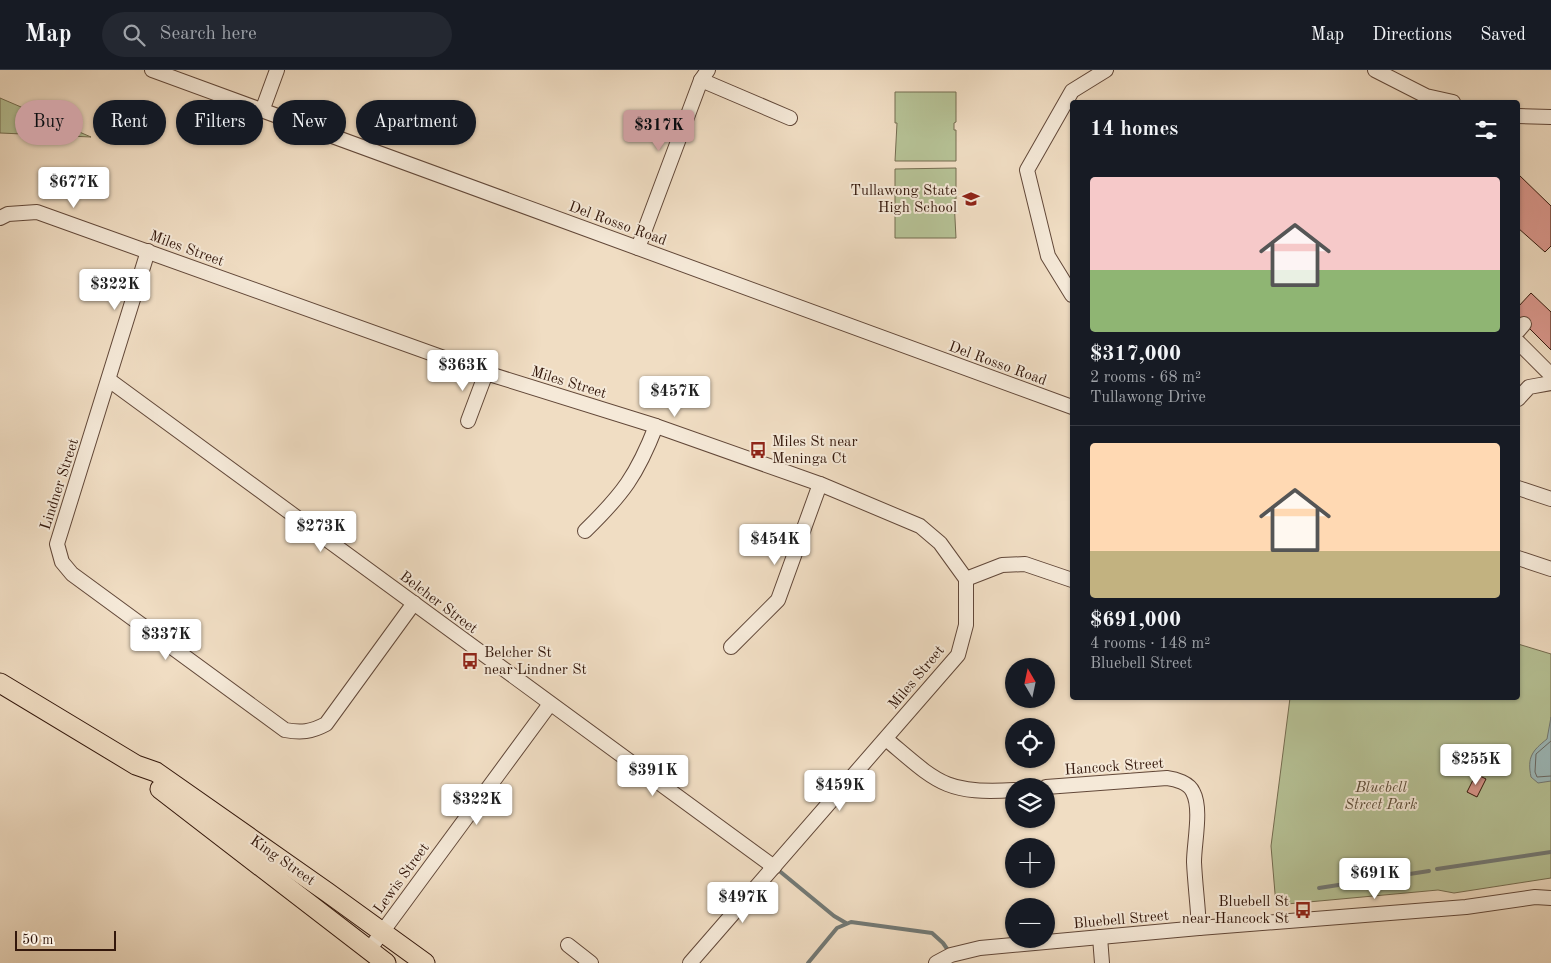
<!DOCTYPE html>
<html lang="en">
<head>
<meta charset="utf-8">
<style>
  body { margin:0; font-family:"Old Standard TT",serif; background:#242831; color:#f1f3f6; height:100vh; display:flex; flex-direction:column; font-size:19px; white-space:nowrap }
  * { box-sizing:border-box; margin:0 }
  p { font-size:16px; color:#9ea1a6 }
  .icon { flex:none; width:28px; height:28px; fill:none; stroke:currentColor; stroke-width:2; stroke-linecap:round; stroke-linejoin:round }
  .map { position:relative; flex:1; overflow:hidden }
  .details { position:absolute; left:1070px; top:30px; width:450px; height:600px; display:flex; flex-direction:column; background:#171b24; border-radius:5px; box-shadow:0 1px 4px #0004 }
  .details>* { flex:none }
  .top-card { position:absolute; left:15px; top:30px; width:475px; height:45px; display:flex; gap:10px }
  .needle { width:32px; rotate:351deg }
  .buttons { position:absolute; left:1005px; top:588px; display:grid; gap:10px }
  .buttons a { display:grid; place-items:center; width:50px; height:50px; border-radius:50%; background:#171b24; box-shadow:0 1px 4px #0004; font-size:25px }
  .scale { position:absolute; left:15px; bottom:12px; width:101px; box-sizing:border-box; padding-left:5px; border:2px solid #33170b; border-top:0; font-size:14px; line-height:18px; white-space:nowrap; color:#33170b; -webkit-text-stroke:4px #f5e9d8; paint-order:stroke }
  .price { position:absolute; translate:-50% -42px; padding:0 11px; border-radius:5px; background:#fff; color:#222; font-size:16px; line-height:32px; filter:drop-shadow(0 1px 2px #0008) }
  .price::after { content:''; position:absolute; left:50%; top:30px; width:15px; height:11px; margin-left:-8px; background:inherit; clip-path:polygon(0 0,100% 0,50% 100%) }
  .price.active { background:#c59692; color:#111 }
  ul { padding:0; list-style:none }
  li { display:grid; align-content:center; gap:10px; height:265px; padding:0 20px }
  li+li { border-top:1px solid #363941 }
  li span { display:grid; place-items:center; height:155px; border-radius:5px; color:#555 }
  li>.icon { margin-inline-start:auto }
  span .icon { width:90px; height:90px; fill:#fffc; stroke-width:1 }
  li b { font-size:21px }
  h2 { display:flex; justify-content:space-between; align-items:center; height:60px; padding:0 20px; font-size:21px }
  .chip { padding:0 18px; border-radius:22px; background:#171b24; box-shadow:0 1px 4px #0004; font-size:18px; line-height:45px }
  .chip.active { background:#c59692; color:#111 }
  header { display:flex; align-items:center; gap:30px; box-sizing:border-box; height:70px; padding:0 25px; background:#171b24; border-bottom:1px solid #363941 }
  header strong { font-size:24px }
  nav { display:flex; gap:28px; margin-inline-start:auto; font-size:18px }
  .search { width:350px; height:45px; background:#242831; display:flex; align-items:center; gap:12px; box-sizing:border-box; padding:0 18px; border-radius:28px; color:#9ea1a6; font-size:19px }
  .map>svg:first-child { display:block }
</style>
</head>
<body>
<header>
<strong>Map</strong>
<div class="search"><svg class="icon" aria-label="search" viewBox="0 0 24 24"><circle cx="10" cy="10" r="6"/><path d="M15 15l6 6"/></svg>Search here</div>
<nav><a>Map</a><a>Directions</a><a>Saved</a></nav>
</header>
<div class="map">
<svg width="1551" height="893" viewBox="0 0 1551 893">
  <rect width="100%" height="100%" fill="#f0ddc3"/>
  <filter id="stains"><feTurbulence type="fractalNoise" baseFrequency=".004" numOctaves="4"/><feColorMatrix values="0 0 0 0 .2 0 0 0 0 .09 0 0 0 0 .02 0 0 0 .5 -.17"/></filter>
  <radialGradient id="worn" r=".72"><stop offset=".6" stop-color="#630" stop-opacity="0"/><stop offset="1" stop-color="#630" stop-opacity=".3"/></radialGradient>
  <g fill="#b6c296" stroke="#746c50">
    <path d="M895 22H956V52L954 53V60H956V91H895L897 53H895Z"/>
    <path d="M0 28 91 67 0 63Z"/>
    <path d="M956 98V129H954L956 168H895V99Z"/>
    <path d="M1518 574 1551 584V808L1454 823 1438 820 1276 835 1271 776 1290 628H1518Z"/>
  </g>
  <path fill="#9cbabb" stroke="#727975" d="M1551 647V711L1538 713 1531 707C1527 687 1532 681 1547 669Z"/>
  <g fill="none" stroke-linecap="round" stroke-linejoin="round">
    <path stroke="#686863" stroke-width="1" d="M1551 671 1536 684 1535 702 1537 707 1551 706"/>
    <g stroke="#727975" stroke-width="4">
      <path d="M777 799 834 846 846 853"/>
      <path d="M1437 799 1551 782"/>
      <path d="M1319 818 1429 801"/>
      <path d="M808 893 837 858 851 852 932 863 943 873 950 883"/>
    </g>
  </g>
  <g fill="#db988e" stroke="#33170b">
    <path d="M1518 104 1551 136V176L1545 182 1518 158Z"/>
    <path d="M1531 223 1551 242V280L1518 247V237Z"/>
    <path d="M1476 704 1486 709 1477 727 1467 722Z"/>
  </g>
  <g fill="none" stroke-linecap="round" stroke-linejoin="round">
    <g stroke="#624839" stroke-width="16">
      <g id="minor">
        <path d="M152 0 1072 337"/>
        <path d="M1375 0 1426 26 1453 32"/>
        <path d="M701 10 790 48"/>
        <path d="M262 41 277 0"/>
        <path d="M1518 46 1551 47"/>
        <path d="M0 148 8 144 37 142 486 303 656 356 820 414 920 456 940 473 966 509V555L958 585 690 893"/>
        <path d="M638 178 701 10 708 0"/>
        <path d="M148 181 57 474 62 492 72 504 285 660C301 663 311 662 326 654L414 533"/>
        <path d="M1072 225 1048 186 1027 100 1072 21 1106 0"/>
        <path d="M1518 261 1524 254"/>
        <path d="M1518 272 1551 305"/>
        <path d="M109 310 774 797"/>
        <path d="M1518 329 1529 317 1551 313"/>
        <path d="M468 351 486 303"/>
        <path d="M1518 418 1551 429"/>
        <path d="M585 461C623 424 637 405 656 356"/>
        <path d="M1518 488 1551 499"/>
        <path d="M966 509 1002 495 1025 494 1072 510"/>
        <path d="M731 577 778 530 820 414"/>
        <path d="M886 669C936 711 945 725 1014 720"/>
        <path d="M1046 717 1167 708C1176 709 1189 713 1193 722 1202 739 1194 773 1194 792 1195 814 1198 836 1199 858"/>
        <path d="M1100 867 1102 893"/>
        <path d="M568 875 591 893"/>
        <path d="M369 880 550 634"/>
        <path d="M936 893 951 885 980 878 1199 858 1466 837 1535 827 1551 828"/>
      </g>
    </g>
    <g stroke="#33170b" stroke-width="21">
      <g id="major">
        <path d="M0 613 136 695 156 702 327 822 425 893"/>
        <path d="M160 719 386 893"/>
      </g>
    </g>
    <use href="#minor" stroke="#f5e9d8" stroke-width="14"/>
    <use href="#major" stroke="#f0ddc3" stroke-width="19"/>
  </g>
  <defs>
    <g id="school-bare" transform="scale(1.35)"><path d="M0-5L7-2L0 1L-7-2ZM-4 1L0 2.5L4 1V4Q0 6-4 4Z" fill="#8f2418" stroke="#f5e9d8" stroke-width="2.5" paint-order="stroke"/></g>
    <g id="bus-bare" transform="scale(1.35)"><path d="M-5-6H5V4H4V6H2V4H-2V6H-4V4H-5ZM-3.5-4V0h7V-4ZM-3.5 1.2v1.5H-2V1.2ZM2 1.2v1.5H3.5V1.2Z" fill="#8f2418" stroke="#f5e9d8" stroke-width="2.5" paint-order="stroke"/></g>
  </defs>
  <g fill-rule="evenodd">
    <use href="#school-bare" x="971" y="129"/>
    <use href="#bus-bare" x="758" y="380"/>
    <use href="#bus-bare" x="470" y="591"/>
    <use href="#bus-bare" x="1303" y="840"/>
  </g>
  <g text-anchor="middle" stroke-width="4" stroke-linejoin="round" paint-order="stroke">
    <g font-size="15" fill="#33170b" stroke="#f5e9d8" text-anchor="end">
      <text x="957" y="125">Tullawong State<tspan x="957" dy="17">High School</tspan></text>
      <text x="772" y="376" text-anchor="start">Miles St near<tspan x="772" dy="17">Meninga Ct</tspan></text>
      <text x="484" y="587" text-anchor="start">Belcher St<tspan x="484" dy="17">near Lindner St</tspan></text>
      <text x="1289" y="836">Bluebell St<tspan x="1289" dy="17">near Hancock St</tspan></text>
    </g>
    <g font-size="15" fill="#33170b" stroke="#f5e9d8">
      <text transform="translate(618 153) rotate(20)" y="5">Del Rosso Road</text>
      <text transform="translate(187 178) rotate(20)" y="5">Miles Street</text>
      <text transform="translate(998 293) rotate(20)" y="5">Del Rosso Road</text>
      <text transform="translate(569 312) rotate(17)" y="5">Miles Street</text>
      <text transform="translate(59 414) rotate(-72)" y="5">Lindner Street</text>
      <text transform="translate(439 532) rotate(37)" y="5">Belcher Street</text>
      <text transform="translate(916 607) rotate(-50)" y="5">Miles Street</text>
      <text transform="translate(1114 696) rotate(-4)" y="5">Hancock Street</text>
      <text transform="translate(283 790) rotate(35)" y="5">King Street</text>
      <text transform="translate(401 808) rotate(-54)" y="5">Lewis Street</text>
      <text transform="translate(1121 849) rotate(-5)" y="5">Bluebell Street</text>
    </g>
    <g font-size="15" font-style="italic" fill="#5a4a35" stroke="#f5e9d8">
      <text x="1381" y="722">Bluebell<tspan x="1381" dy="17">Street Park</tspan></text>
    </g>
  </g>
  <rect width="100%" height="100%" filter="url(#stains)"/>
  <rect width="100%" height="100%" fill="url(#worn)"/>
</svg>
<div class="buttons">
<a><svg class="needle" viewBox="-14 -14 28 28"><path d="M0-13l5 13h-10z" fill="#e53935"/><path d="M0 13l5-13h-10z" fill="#9ea1a6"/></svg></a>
<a><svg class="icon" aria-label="locate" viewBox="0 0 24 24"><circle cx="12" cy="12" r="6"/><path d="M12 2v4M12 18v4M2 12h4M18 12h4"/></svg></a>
<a><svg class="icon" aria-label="layers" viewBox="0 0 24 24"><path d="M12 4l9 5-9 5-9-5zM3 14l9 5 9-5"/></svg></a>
<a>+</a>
<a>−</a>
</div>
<div class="scale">50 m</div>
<b class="price active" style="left:659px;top:82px">$317K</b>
<b class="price" style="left:74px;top:139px">$677K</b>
<b class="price" style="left:115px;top:241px">$322K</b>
<b class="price" style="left:463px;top:322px">$363K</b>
<b class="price" style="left:675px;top:348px">$457K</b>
<b class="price" style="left:321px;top:483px">$273K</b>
<b class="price" style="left:775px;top:496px">$454K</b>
<b class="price" style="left:166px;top:591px">$337K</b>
<b class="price" style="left:1476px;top:716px">$255K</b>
<b class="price" style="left:653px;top:727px">$391K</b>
<b class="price" style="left:840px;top:742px">$459K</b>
<b class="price" style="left:477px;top:756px">$322K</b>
<b class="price" style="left:1375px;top:830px">$691K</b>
<b class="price" style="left:743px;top:854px">$497K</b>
<div class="top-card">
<a class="chip active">Buy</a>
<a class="chip">Rent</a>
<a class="chip">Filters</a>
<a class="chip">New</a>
<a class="chip">Apartment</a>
</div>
<section class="details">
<h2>14 homes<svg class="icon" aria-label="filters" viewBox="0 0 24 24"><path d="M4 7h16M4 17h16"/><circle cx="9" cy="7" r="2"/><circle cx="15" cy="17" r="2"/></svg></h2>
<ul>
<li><span style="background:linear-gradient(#f6c9c9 60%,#8fb573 0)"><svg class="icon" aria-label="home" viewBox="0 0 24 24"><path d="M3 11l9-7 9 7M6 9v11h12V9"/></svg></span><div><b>$317,000</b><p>2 rooms · 68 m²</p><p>Tullawong Drive</p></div></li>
<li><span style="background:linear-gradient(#ffd9b3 70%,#c2b280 0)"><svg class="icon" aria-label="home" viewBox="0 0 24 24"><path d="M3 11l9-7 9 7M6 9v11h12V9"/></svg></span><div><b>$691,000</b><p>4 rooms · 148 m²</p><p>Bluebell Street</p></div></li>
</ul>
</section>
</div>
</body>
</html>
